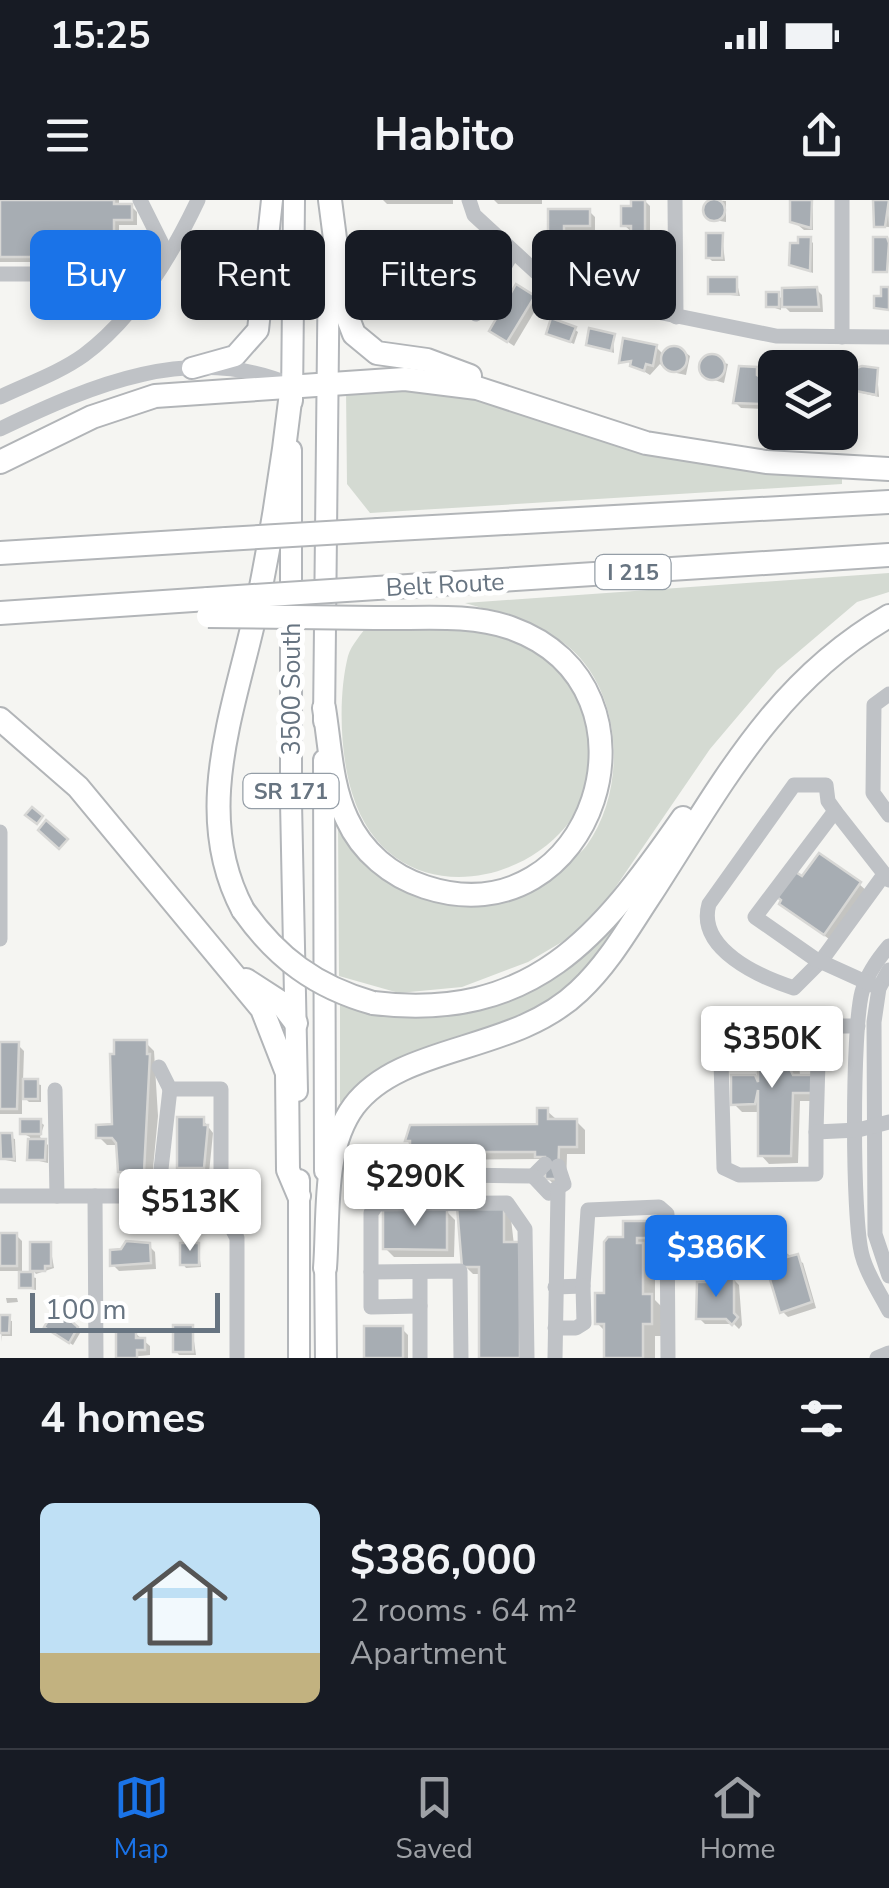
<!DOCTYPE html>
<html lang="en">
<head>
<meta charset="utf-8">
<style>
  body { margin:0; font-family:"Nunito Sans",sans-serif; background:#20242c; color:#f1f3f6; height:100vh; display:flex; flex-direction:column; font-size:38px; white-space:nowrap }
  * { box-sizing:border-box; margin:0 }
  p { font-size:32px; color:#9ea1a6 }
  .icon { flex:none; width:55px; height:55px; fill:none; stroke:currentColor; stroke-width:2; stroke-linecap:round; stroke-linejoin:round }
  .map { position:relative; height:1158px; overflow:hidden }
  .details { display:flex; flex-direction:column; background:#171b24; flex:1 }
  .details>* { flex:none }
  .guide { position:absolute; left:30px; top:30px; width:830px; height:90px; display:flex; gap:20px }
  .controls { position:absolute; left:758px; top:150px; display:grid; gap:20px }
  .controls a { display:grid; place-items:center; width:100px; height:100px; border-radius:15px; background:#171b24; box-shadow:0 5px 15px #0003; font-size:50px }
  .scale { position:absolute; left:30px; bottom:25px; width:190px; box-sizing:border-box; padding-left:10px; border:5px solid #677481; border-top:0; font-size:28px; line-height:35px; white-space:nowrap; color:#677481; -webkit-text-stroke:8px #fff; paint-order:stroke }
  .price { position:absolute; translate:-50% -85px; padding:0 22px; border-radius:10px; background:#fff; color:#222; font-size:32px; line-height:65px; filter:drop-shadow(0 2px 5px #0008) }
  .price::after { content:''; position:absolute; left:50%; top:60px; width:30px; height:22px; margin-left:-15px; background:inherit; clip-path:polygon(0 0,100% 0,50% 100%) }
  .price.current { background:#1a73e8; color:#fff }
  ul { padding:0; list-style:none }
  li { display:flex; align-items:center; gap:30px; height:250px; padding:0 40px }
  li span { display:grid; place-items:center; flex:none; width:280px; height:200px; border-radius:15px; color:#555 }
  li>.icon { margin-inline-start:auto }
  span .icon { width:120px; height:120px; fill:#fffc; stroke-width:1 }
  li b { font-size:42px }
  h2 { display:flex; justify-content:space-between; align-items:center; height:120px; padding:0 40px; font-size:42px }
  .chip { padding:0 35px; border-radius:15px; background:#171b24; box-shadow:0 5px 15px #0003; font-size:35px; line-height:90px }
  .chip.current { background:#1a73e8; color:#fff }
  .status { display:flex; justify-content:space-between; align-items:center; height:70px; padding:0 50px; background:#171b24; direction:ltr }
  .status svg { height:28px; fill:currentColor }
  header { display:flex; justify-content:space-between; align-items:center; height:130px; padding:0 40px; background:#171b24; font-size:45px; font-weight:700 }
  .menu { display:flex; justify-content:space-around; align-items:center; height:140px; border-top:2px solid #363941; background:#171b24; font-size:28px; color:#9ea1a6 }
  .menu a { display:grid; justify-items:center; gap:5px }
  .menu .current { color:#1a73e8 }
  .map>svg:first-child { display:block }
</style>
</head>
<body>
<div class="status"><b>15:25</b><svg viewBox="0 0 49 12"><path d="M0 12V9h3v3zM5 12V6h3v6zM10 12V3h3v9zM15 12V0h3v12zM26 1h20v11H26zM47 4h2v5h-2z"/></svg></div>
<header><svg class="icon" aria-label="menu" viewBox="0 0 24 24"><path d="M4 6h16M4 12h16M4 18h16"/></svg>Habito<svg class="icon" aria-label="share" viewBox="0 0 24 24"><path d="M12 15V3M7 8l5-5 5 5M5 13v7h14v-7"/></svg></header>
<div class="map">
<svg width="889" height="1158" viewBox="0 0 889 1158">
  <rect width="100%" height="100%" fill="#f5f5f2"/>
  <g fill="#d4dad2">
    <path d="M346 189H457L516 208 842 276V284L370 313 347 284Z"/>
    <path d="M889 373V392L857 402 777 470 710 549 589 726 528 762 462 787 399 793 339 776 338 622 433 698C459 694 517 694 538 682 552 673 578 658 587 645 627 589 623 494 570 448 540 423 501 414 465 403Z"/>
    <path d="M368 424C420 426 478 420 526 440 551 451 565 473 576 495 658 650 403 761 352 593 340 554 338 496 348 456 351 445 362 434 368 424Z"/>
    <path d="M636 699C618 724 591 773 567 791 499 843 404 847 340 903V804C357 808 375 815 392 817 488 826 564 750 636 699Z"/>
  </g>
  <g fill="#0003">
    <path d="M0 0H119V6H131L137 12V25H119V62H0Z"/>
    <path d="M383 0H453V4H387Z"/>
    <path d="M494 0H542V4H498Z"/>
    <path d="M634 0H644L650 6V39H641L648 47V56L623 53 644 43 624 25Z"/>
    <path d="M708 0 726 1V22L708 19Z"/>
    <path d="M797 0H813V30H804L793 21Z"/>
    <path d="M877 0H888L889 27 876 26Z"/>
    <path d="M550 11H589L595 17V31H569V43H556L550 37Z"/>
    <path d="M722 36 725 61H712L708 57Z"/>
    <path d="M810 40 813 43V73L792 64Z"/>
    <path d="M614 63 616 76 580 66Z"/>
    <path d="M482 64 488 70 464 111 445 102Z"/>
    <path d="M629 64H649L653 81H632Z"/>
    <path d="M736 79 740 96 710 93Z"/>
    <path d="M816 89 822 95 823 112H790L781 103V110L769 106 778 95 784 101Z"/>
    <path d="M533 98 539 104 514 146 492 131Z"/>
    <path d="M574 129 578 132 574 144 549 133Z"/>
    <path d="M613 136 614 153 588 144Z"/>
    <path d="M656 147 666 157 667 149 686 153 690 156 686 175 667 171 660 164 650 175 622 158Z"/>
    <path d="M705 157 728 164 724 183 701 176Z"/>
    <path d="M741 169 756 170 762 176 767 186 766 209 741 208 735 202Z"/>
    <path d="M877 171 879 197 862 193 858 190Z"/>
    <path d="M840 172 847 175V190H840Z"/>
    <path d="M803 680 859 684 868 692 833 742 782 704Z"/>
    <path d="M789 828 798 836 800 877 819 901H800L798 963 769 964 761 955 760 912H742L734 904 754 878 760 884Z"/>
    <path d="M145 842 154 851 158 916 152 979H129L120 971 116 945H107L99 937 112 927V856Z"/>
    <path d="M18 845 24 851 23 881 41 885V902H29L22 895V914H0V890Z"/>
    <path d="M547 911 556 919 576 921 585 930V954H567L566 986H556L547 978 541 959 421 960 407 940 411 927H540Z"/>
    <path d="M203 920 213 933 209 973H186L180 967Z"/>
    <path d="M40 922 44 925 40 937 48 945V963L30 959V937L22 933Z"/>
    <path d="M0 935 15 939 16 962 0 959Z"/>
    <path d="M502 1010 511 1019 527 1158H482L481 1074H473L464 1065Z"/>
    <path d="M446 1011 455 1020 454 1057H394L385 1048Z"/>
    <path d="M652 1024 665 1037V1050H647L655 1058V1100L664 1109V1136H655V1158H606V1132L597 1123 606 1096 625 1040Z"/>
    <path d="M16 1035 22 1041V1074L36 1078V1090L21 1087V1071H0V1046Z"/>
    <path d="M50 1045 54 1068 36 1074 33 1070Z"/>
    <path d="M149 1046 155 1052 156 1069 119 1071 113 1065Z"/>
    <path d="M198 1046 201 1067 186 1068 183 1064Z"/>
    <path d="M784 1052 803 1063 816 1108 788 1117 782 1111Z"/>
    <path d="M733 1079 739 1085 742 1125 739 1129 734 1124H705L699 1118V1084Z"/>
    <path d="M6 1098H17L18 1102 7 1103Z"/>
    <path d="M57 1111 80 1133 73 1145 51 1131Z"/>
    <path d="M0 1118 12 1121V1136H2V1142Z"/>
    <path d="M192 1127 196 1155H179L176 1151Z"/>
    <path d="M367 1129H402L408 1135V1158H367Z"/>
    <path d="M118 1133H135L150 1146V1155L119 1158Z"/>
  </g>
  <g fill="#a7adb3" stroke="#d7d7d5" stroke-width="2.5">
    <circle cx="714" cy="10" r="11"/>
    <path d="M0 0H114V4H132V20H114V57H0Z"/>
    <path d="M631 0H645V34H631V26H621V6H631Z"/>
    <path d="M790 0H812L811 28 790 22Z"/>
    <path d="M873 0H889L885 27H874Z"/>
    <path d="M548 9H590V26H564V38H548Z"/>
    <path d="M706 33H723L722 58H706Z"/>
    <path d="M798 37H811L810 71 789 65 790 43H798Z"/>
    <path d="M873 37H887L889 43 887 72H873Z"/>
    <rect x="620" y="41" width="26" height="13"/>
    <path d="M465 50 483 62 455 108 436 96Z"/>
    <path d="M580 53 616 61 613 74 577 66Z"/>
    <circle cx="638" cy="70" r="12"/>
    <rect x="708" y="77" width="29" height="17"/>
    <path d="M516 84 535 96 507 142 489 131Z"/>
    <path d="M817 87 819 107H782V88Z"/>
    <path d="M881 87H889V110L874 108V96H881Z"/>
    <rect x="766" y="92" width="13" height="15"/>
    <path d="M551 118 576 127 570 142 546 134Z"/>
    <path d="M589 128 615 134 611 151 586 145Z"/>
    <path d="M623 138 657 145 653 166 646 164 644 171 630 166 631 161 619 163Z"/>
    <circle cx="674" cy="159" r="13"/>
    <circle cx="712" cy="167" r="13"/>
    <path d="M739 166 757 167V175L762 178 761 204 733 203Z"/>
    <path d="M862 166 878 168 876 195 856 191V168Z"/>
    <path d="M32 607 43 616 37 624 25 615Z"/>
    <path d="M46 620 68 639 59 649 38 630Z"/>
    <path d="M819 653 861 682 824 735 779 704 781 700 777 697 794 671 802 676Z"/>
    <path d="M790 825V869L793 875H812V893H793L791 956H758V890L755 904 731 905V875H755L758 882V826Z"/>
    <path d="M114 840H147V854H150L144 972H118L116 943 112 938H96V925L112 924 110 854H114Z"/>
    <path d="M0 842H19L17 909H0Z"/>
    <rect x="23" y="879" width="15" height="20"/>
    <path d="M537 908H548V919H577V947H559L558 979H545V957H535V952H410V941H405L410 925 537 924Z"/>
    <path d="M177 917H204V925H208L204 968H177Z"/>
    <rect x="20" y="919" width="21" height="15"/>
    <path d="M0 933H12L14 959H1Z"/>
    <path d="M28 939H46L45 960H27Z"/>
    <path d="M457 1007 504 1008V1042H520V1158H479V1067H462Z"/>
    <path d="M383 1008 447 1009V1050L383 1049Z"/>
    <path d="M623 1021H653V1038H637V1043H643V1094H652V1124H643V1158H604V1124H595V1093H604V1042L608 1037H623Z"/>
    <rect x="0" y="1033" width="17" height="33"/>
    <path d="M126 1041 150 1043 151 1063 110 1066V1050L121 1049Z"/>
    <path d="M30 1042H51V1066H45V1071H30Z"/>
    <rect x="180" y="1043" width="19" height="22"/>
    <path d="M785 1050 787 1057 798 1054 812 1102 780 1113 763 1056Z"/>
    <rect x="19" y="1072" width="14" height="16"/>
    <path d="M717 1076H734V1113L738 1117 732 1125 726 1119H696L697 1082H717Z"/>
    <path d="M56 1108 78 1127 69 1143 44 1127Z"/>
    <path d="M0 1115H10L9 1133H0Z"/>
    <rect x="173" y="1125" width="20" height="27"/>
    <rect x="364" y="1126" width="39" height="32"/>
    <path d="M136 1130V1138H145V1150H137V1158H116V1131Z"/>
  </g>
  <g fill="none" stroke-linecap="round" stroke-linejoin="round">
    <g stroke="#b3b6ba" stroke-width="24">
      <g id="major">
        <path d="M192 168 235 156 258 130 272 0"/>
        <path d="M292 201 294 0"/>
        <path d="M291 250V602L297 891"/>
        <path d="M324 521 329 50"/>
        <path d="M324 560 325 971"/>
        <path d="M299 980V1158"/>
        <path d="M325 1055 326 1158"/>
      </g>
    </g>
    <g stroke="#b2b5b8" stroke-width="26">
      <g id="highway">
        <path d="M330 0 344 108 354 134 377 153 427 160 470 176"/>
        <path d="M0 262 92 217 155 196 405 179 477 188 646 243 766 262 889 269"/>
        <path d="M378 330 889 302"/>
        <path d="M0 353 226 339"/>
        <path d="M377 388 889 355"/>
        <path d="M0 413 208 399"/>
        <path d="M324 508C330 545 331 586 347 619 362 652 391 676 425 687 593 742 676 487 511 428 469 413 419 419 375 418"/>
        <path d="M0 519 78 587 262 809 287 873 288 970 299 996"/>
        <path d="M243 710C189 609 238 502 259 397 273 327 284 256 292 185"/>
        <path d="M246 780 280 802 296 823"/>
        <path d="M373 803C533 822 600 737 683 618"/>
        <path d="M325 1068C329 1017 322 949 354 906 402 843 513 854 579 791 609 763 629 727 651 694 721 586 774 482 889 416"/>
      </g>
    </g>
    <g stroke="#bfc2c6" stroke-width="15">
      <path d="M140 0 168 56"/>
      <path d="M469 0 474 15 536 72 574 95 776 136 889 137"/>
      <path d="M675 0 676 117"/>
      <path d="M842 0V137"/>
      <path d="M0 74H135L151 83"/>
      <path d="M476 114 513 52"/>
      <path d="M0 197C27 184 59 173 84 155 135 117 171 57 198 0"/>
      <path d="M0 229C92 185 191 142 291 185"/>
      <path d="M889 494 874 505 873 593 889 615"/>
      <path d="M835 611 828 601 826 585H794L709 704C696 749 760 777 794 788L821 761 883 676"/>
      <path d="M0 632V739"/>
      <path d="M889 746C877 760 867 774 862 792 852 829 852 1019 862 1055 867 1075 880 1093 889 1111"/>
      <path d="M889 770 879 788 874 822 875 1034 889 1076"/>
      <path d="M879 788 815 759 755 717 835 611 889 680"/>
      <path d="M858 826H819L816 932 858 930 889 922"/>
      <path d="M159 867 170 889H221V1007"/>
      <path d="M55 890 57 996"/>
      <path d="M816 932V974L739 975 724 968 721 861 726 837C757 816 782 818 819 826"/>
      <path d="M545 964 533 976 549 993 564 984 558 966"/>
      <path d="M0 996H193L221 1007 237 1038V1158"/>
      <path d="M95 996 96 1158"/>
      <path d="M158 996 170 889"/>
      <path d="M377 1004 392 974 533 976"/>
      <path d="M371 1072 460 1071 461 1158"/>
      <path d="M420 1072V1158"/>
      <path d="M555 1087 583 1086 588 1010 659 1007 667 1014 668 1158"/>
      <path d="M420 1106 371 1107V1013L377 1004 507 1003 525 1029 527 1158"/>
      <path d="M555 1128H576L584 1123 583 1086"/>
      <path d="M555 1158 558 992"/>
      <path d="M877 1158 889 1153"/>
    </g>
    <use href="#major" stroke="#fff" stroke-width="20"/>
    <use href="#highway" stroke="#fff" stroke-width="22"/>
    <g stroke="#b2b5b8" stroke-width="26" stroke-linecap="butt">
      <g id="highway-bridge">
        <path d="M226 339 378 330"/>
        <path d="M208 399 377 388"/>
        <path d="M208 416 375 418"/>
        <path d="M243 710C277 758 316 787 373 803"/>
      </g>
    </g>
    <use href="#highway-bridge" stroke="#fff" stroke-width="22"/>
  </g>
  <g text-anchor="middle" stroke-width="10" stroke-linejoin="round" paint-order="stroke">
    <g fill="#fff" stroke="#959ea7" stroke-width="2.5">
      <rect x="595.5" y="355" width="75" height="34" rx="8"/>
      <rect x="243.5" y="574" width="95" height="34" rx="8"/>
    </g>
    <g font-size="22" font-weight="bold" fill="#677481">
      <text x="633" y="380">I 215</text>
      <text x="291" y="599">SR 171</text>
    </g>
    <g font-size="25" fill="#677481" stroke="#fff">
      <text transform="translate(445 384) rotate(-3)" y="9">Belt Route</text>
      <text transform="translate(291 489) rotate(-90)" y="9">3500 South</text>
    </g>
  </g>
</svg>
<div class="controls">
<a><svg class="icon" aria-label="layers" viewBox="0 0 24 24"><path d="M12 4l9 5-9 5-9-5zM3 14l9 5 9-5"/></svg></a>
</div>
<div class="scale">100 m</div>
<b class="price" style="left:772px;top:891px">$350K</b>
<b class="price" style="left:415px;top:1029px">$290K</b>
<b class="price" style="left:190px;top:1054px">$513K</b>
<b class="price current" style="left:716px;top:1100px">$386K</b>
<div class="guide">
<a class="chip current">Buy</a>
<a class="chip">Rent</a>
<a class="chip">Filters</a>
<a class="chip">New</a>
</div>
</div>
<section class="details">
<h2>4 homes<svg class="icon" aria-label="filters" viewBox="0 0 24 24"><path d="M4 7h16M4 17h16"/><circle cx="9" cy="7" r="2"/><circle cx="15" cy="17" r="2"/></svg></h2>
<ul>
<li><span style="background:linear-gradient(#bfe0f5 75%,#c2b280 0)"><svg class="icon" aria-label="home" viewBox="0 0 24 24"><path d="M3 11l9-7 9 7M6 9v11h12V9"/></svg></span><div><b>$386,000</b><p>2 rooms · 64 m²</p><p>Apartment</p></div></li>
</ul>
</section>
<nav class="menu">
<a class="current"><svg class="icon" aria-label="map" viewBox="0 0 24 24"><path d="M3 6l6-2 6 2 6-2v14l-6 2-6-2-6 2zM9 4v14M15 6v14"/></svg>Map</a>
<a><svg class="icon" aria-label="saved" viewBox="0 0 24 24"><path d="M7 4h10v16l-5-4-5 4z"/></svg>Saved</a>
<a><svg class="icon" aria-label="home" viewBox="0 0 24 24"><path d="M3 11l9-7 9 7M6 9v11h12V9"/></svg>Home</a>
</nav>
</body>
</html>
